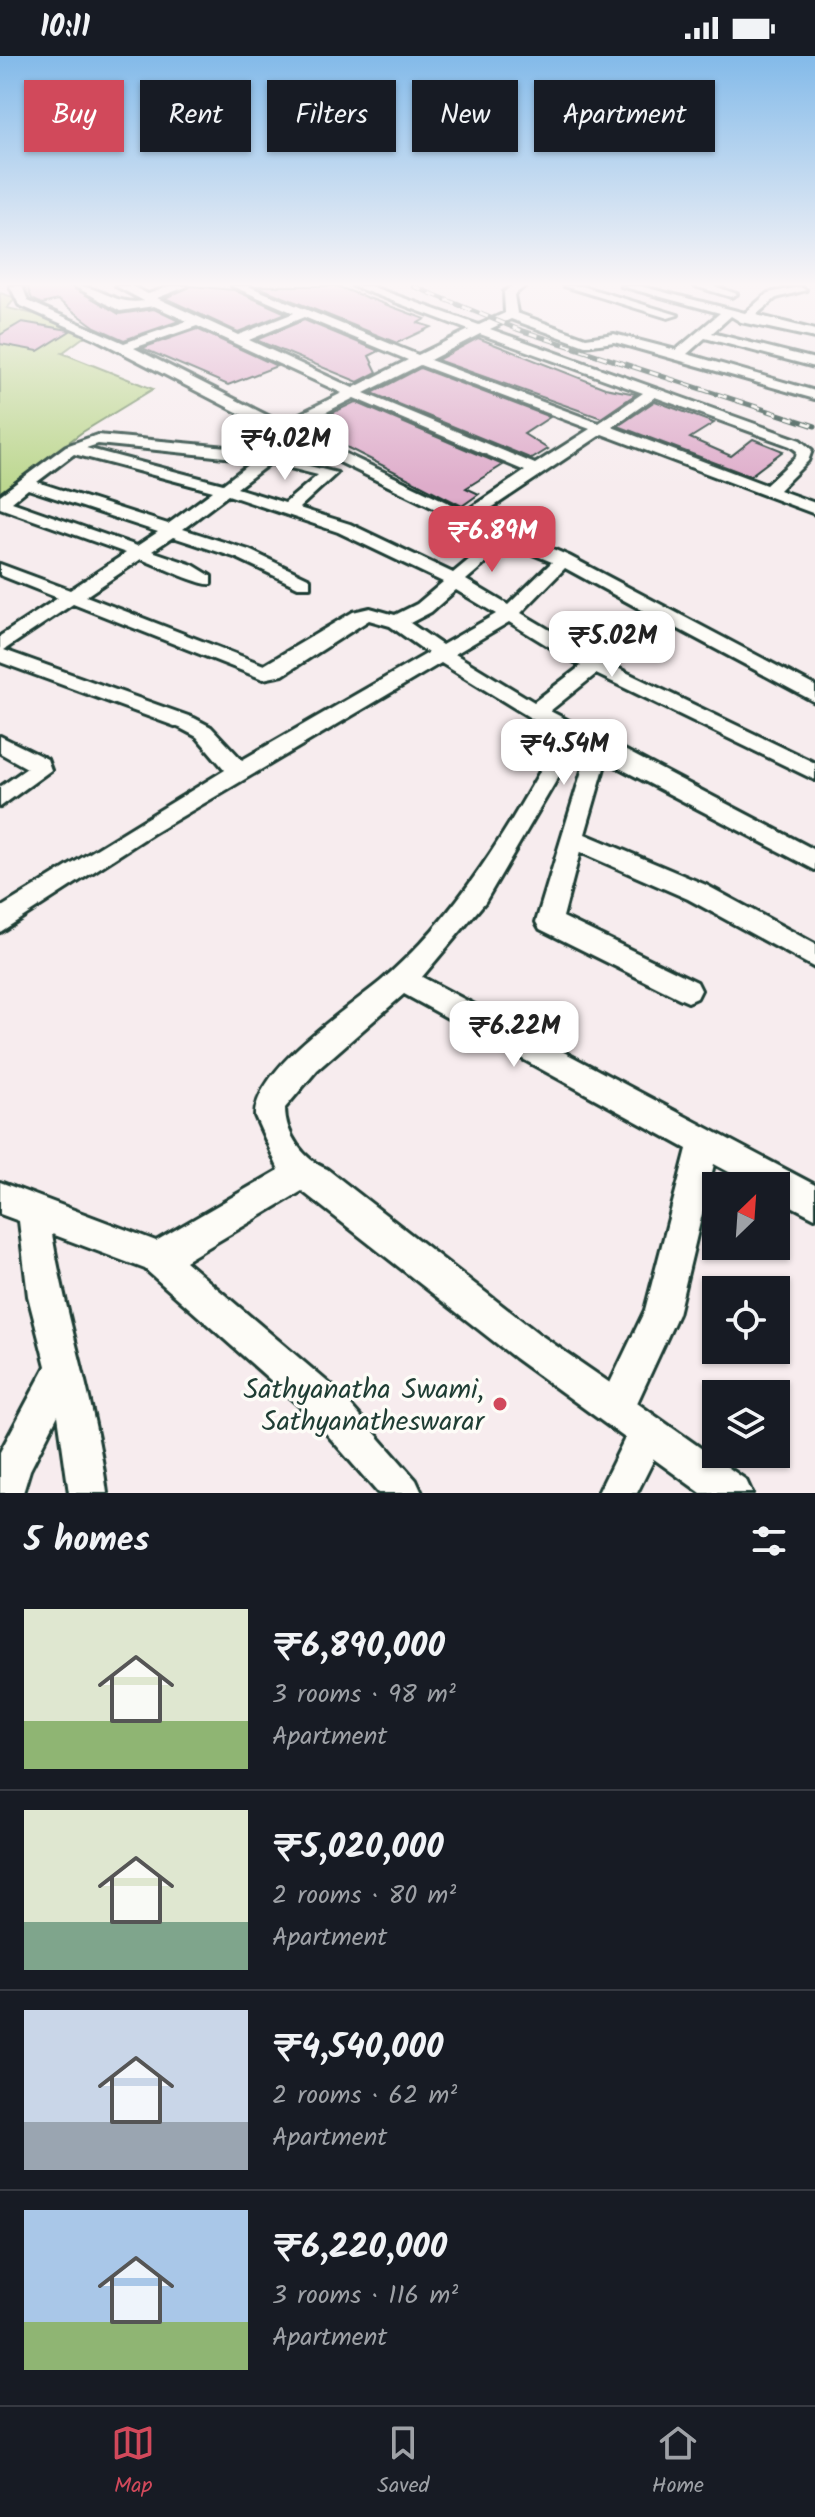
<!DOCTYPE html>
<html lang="en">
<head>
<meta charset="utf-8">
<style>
  body { margin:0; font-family:Kalam,sans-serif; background:#242831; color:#f1f3f6; height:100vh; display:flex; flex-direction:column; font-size:30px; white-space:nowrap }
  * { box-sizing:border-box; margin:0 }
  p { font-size:26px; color:#9ea1a6 }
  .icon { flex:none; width:44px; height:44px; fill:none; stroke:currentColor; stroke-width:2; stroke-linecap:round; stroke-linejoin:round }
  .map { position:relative; height:1437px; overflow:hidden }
  .details { display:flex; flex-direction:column; background:#171b24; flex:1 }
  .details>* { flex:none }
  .guide { position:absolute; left:24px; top:24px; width:768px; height:72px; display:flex; gap:16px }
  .needle { width:52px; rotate:25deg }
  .buttons { position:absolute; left:702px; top:1116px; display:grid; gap:16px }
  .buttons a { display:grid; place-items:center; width:88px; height:88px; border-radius:0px; background:#171b24; box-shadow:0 2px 6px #0004; font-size:40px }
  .price { position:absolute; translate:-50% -68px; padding:0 18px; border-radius:16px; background:#fff; color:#222; font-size:26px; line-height:52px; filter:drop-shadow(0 2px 4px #0008) }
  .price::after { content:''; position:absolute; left:50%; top:48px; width:24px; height:18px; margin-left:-12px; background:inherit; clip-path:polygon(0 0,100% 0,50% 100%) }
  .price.active { background:#d1495b; color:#fff }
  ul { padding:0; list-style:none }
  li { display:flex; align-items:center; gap:24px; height:200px; padding:0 24px }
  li+li { border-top:2px solid #363941 }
  li span { display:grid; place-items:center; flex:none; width:224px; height:160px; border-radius:0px; color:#555 }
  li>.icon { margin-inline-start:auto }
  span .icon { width:96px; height:96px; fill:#fffc; stroke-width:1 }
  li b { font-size:34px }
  h2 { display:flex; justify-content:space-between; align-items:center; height:96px; padding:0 24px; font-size:34px }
  .tag { padding:0 28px; border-radius:0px; background:#171b24; box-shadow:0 2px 6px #0004; font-size:28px; line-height:72px }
  .tag.active { background:#d1495b; color:#fff }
  .status { display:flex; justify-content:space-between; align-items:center; height:56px; padding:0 40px; background:#171b24; direction:ltr }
  .status svg { height:22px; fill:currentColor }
  .tab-bar { display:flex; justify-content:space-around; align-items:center; height:112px; border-top:2px solid #363941; background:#171b24; font-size:22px; color:#9ea1a6 }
  .tab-bar a { display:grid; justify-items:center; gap:4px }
  .tab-bar .active { color:#d1495b }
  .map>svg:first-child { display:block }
</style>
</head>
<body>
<div class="status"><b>10:11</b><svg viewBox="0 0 49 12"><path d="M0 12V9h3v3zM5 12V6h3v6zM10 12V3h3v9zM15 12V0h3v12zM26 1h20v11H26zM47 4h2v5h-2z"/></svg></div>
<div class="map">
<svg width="815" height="1437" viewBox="0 0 815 1437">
  <rect width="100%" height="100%" fill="#f7ecee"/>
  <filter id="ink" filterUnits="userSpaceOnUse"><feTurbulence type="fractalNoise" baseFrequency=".0125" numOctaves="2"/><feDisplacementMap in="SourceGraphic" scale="16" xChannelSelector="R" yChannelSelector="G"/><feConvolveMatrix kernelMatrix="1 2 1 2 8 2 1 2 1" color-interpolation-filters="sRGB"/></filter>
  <g filter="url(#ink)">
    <path fill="#bcd78f" stroke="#6e8a62" stroke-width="2" d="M0 237 16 242 7 252 96 272 62 297 153 333 81 377 0 437Z"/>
    <g fill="#deacca" stroke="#1f3d34" stroke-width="2">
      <path d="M27 230H71L119 258 154 253 179 265 124 284 95 271 58 244 42 248 32 243Z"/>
      <path d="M191 230 234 234 286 257 238 276 165 242Z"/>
      <path d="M256 230H336L425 263 418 267 431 271 397 287Z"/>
      <path d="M304 264 379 295 369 300 377 316 358 326 256 284Z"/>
      <path d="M22 266 69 274 70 275 38 295 0 288V279Z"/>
      <path d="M197 273 277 310 228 329 142 292Z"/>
      <path d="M478 282 605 332 636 338 601 362 437 304Z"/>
      <path d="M420 312 550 361 524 378 548 393 532 403 372 337Z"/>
      <path d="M655 345 714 367 690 382 731 400 753 383 783 395 750 420 618 370Z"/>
      <path d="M355 346 503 409 466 432 479 438 462 450 305 370Z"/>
    </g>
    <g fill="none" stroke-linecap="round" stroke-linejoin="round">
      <g stroke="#1f3d34" stroke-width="6">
        <g id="minor">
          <path d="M10 230H22L28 245 124 287 187 265 154 250 120 255 74 230C103 230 114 250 144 245L116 230H131L148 238 171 230H188L157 242 238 279 294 257 232 230H248L418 299 469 274 353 230H370L479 269 505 257 504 236 512 230H525L514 239 517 257 586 282 614 278 676 294 720 257 621 230H640L745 257 768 237 800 231 806 234 776 242 756 259 815 274V282L741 266 731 260 712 277 815 303V311L705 282 687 298 815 335V343L614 286 585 290 511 263 490 273 800 384 812 394 808 405 779 434 815 447V458L602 378 478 461 569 500 815 630V646L667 567 609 608 815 707V724L596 618 550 655 815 794V814L606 705 585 778 706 829 815 888V912L688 843 580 796 563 861 697 926 701 934 697 942 688 946 679 942 540 873 536 866 588 695 577 689 485 846 422 921 815 1129V1162L776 1142V1130H755L714 1108 678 1258 637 1347 746 1424 752 1437H701L654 1403 637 1437H598L625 1382 515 1302 302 1135 185 1205 338 1335 416 1424 422 1437H378L312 1361 145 1213 52 1178C66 1265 96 1349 107 1437H69L58 1359 30 1414 23 1437H0V1396L46 1310 28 1240 19 1165 0 1158V1126L156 1185 279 1114 255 1060C256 1012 346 954 381 925 460 858 510 769 560 680L441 607 152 778 0 876V852L225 714 197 681 180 672 0 606V580L58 542 0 519V508L70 534 126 497 0 452V439L66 390 97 379 227 391 270 373 94 282 19 249ZM304 261 408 304 353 332 249 284ZM197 270 342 337 282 367 134 292ZM480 278 643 337 599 367 430 304ZM420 309 590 373 535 408 364 337ZM655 341 790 390 797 395 796 401 766 429 612 371ZM354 342 525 415 466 455 293 373ZM282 378 495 482 453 517 350 468 299 452 337 417 246 394ZM98 388 254 404 223 428 86 392ZM74 398 213 435 168 468 37 426ZM270 407 318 419 285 447 237 432ZM28 433 158 476 137 490 12 446ZM228 439 338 476 443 526 417 548 395 559 370 552 353 556 264 609 86 540 141 503C155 508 201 530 211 528V520L193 509 152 495 173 481 237 502 298 531H310V523L249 494 183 473ZM508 488 552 506 508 549 466 524ZM565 512 653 560 594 600 521 557ZM456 534 496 558 442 589 410 567 431 556ZM73 548 263 623 283 619 369 564 390 570 428 597 242 704 211 671 194 662 4 594ZM509 566 581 610 534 646 455 598ZM404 938 687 1093 645 1254 610 1327 539 1278 327 1113C304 1104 285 1079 285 1052L317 1014Z"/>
          <path d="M564 230H582L678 259 668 262Z"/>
          <path d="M695 230H714L737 238 731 241Z"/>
          <path d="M0 680 47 703 51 714 0 751V731L27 712 0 697Z"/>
        </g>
      </g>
      <use href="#minor" fill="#fdfcf7" fill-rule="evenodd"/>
      <g stroke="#1f3d34" stroke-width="5">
        <path id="rail" d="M413 230 517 273 815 370"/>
      </g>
      <use href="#rail" stroke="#fdfcf7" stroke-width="3" stroke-dasharray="9" stroke-linecap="butt"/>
    </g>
  </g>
  <linearGradient id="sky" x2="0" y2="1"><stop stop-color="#83bae9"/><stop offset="0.53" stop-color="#fbf6f7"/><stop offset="1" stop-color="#fbf6f7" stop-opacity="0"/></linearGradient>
  <rect width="815" height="431" fill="url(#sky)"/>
  <circle fill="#d1495b" stroke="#fdfcf7" stroke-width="3" cx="500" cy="1348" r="8"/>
  <g text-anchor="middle" stroke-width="7" stroke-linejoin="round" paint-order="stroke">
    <g font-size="28" fill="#1f3d34" stroke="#fdfcf7" text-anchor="end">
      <text x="484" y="1342">Sathyanatha Swami,<tspan x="484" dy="32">Sathyanatheswarar</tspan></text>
    </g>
  </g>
</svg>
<div class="buttons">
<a><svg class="needle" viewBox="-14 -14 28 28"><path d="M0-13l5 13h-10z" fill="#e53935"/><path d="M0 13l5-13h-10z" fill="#9ea1a6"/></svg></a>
<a><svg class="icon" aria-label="locate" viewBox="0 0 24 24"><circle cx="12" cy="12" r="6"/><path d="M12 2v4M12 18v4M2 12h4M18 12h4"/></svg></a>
<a><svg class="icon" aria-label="layers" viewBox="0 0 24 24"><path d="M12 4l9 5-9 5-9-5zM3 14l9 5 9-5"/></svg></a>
</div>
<b class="price" style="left:285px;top:426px">₹4.02M</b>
<b class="price active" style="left:492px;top:518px">₹6.89M</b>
<b class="price" style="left:612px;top:623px">₹5.02M</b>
<b class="price" style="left:564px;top:731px">₹4.54M</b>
<b class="price" style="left:514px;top:1013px">₹6.22M</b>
<div class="guide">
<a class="tag active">Buy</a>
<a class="tag">Rent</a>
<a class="tag">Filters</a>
<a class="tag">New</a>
<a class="tag">Apartment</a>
</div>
</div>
<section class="details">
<h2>5 homes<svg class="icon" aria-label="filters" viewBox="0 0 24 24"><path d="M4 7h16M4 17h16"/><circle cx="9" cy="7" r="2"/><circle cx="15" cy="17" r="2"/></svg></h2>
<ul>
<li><span style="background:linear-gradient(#dfe7d0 70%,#8fb573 0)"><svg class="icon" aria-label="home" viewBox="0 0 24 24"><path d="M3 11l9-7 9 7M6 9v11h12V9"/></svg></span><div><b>₹6,890,000</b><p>3 rooms · 98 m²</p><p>Apartment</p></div></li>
<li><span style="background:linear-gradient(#dfe7d0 70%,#7fa58c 0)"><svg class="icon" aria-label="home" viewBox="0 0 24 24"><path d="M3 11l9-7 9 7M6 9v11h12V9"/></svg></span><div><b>₹5,020,000</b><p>2 rooms · 80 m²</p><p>Apartment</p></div></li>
<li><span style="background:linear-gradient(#c9d6e8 70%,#9aa5b1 0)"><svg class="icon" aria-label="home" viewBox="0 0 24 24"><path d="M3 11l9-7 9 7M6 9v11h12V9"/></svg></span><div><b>₹4,540,000</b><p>2 rooms · 62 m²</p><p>Apartment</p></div></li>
<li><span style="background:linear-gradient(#a9c7e8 70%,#8fb573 0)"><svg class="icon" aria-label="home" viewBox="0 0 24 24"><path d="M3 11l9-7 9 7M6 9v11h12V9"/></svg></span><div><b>₹6,220,000</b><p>3 rooms · 116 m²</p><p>Apartment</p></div></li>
</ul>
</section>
<nav class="tab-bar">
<a class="active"><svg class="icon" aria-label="map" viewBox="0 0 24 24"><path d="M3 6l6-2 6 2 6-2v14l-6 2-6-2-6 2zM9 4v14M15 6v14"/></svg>Map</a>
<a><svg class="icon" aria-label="saved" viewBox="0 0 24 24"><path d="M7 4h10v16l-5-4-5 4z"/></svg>Saved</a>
<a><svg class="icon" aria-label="home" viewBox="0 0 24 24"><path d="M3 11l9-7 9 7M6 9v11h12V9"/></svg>Home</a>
</nav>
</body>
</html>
